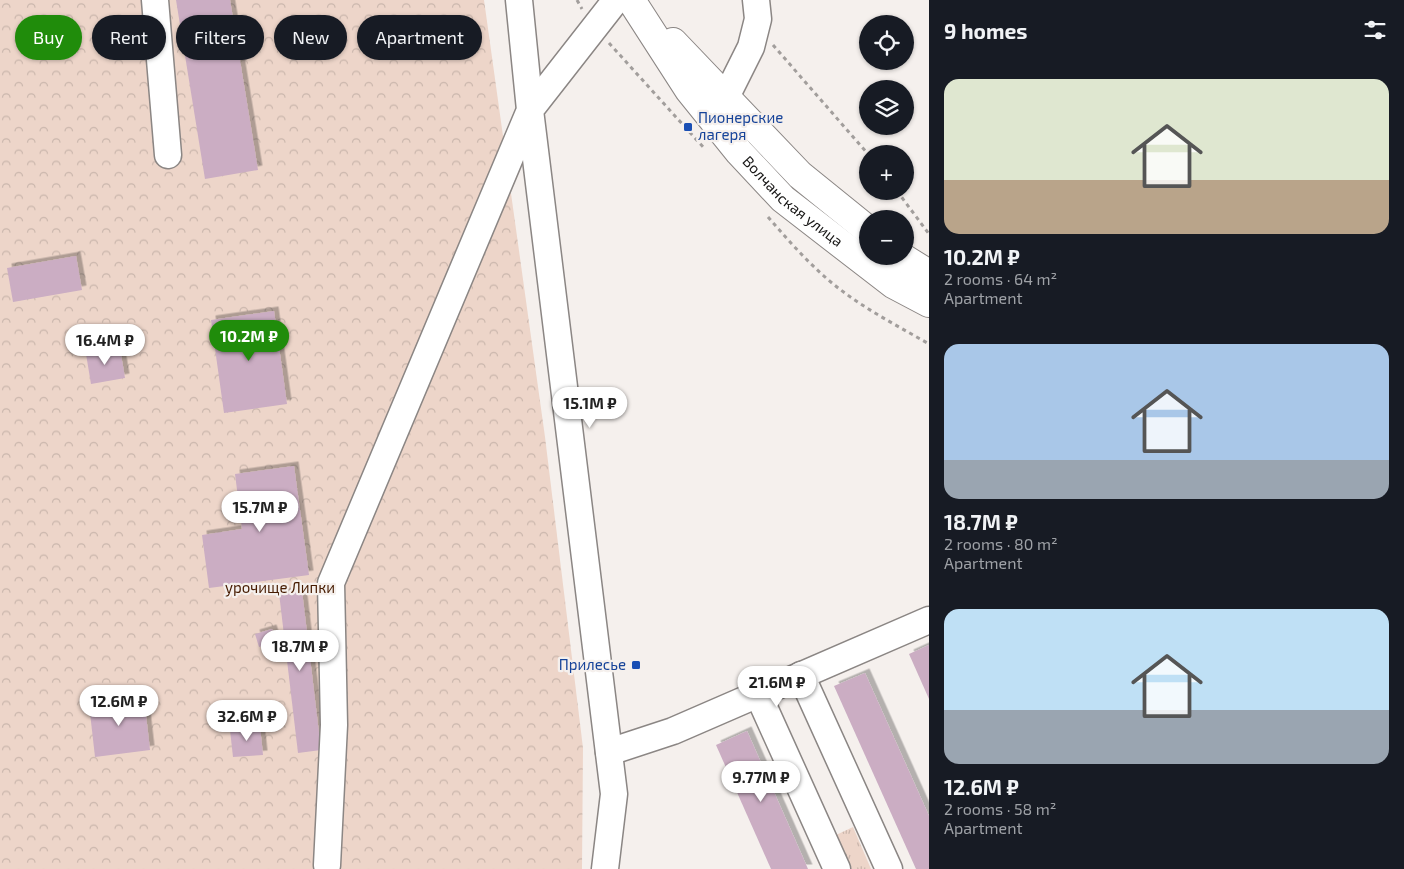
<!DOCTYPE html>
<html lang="en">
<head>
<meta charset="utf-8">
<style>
  body { margin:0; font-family:"Exo 2",sans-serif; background:#242831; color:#f1f3f6; height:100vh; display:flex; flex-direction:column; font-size:19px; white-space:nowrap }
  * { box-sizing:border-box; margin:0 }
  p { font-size:16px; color:#9ea1a6 }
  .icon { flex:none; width:28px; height:28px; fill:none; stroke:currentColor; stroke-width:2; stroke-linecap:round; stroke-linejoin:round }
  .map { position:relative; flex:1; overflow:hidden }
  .side { display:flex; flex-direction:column; background:#171b24; width:475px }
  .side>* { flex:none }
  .guide { position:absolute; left:15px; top:15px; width:475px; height:45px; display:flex; gap:10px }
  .fabs { position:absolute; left:859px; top:15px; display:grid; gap:10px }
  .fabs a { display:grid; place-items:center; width:55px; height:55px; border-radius:50%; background:#171b24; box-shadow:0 1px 4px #0004; font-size:25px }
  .price { position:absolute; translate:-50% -42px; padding:0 11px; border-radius:18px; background:#fff; color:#222; font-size:16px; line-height:32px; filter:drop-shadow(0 1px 2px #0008) }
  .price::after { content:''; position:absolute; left:50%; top:30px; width:15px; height:11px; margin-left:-8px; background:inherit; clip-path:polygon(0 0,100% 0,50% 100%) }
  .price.on { background:#208c0b; color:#fff }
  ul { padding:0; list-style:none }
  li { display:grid; align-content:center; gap:10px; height:265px; padding:0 15px }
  li span { display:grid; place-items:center; height:155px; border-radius:15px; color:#555 }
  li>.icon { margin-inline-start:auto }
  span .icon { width:90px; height:90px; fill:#fffc; stroke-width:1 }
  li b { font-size:21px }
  h2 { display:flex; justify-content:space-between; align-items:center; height:60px; padding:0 15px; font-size:21px }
  .pill { padding:0 18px; border-radius:22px; background:#171b24; box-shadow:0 1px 4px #0004; font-size:18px; line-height:45px }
  .pill.on { background:#208c0b; color:#fff }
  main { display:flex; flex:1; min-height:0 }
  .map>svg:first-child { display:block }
</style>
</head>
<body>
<main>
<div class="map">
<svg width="929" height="869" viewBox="0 0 929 869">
  <defs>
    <pattern id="grass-tufts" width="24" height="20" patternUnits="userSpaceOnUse" patternTransform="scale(1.25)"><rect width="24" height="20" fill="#edd5c9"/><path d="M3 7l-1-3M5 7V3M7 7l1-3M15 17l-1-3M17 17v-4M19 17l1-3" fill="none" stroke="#cab6ac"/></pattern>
    <pattern id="forest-crowns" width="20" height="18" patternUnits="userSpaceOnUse" patternTransform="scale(1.25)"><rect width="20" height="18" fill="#edd5c9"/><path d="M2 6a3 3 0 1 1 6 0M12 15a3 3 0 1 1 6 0" fill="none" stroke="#cab6ac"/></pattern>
    <filter id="shadow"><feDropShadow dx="4.5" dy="-4.5" stdDeviation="0" flood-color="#0004"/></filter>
  </defs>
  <rect width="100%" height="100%" fill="#f5f0ed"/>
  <path fill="url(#grass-tufts)" d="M853 827 871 869H851L836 835Z"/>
  <path fill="url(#forest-crowns)" d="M0 0H484L545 437 583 748 582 869H0Z"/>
  <g fill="#cbadc3" filter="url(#shadow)">
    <path d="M176 0H230L258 170 205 179Z"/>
    <path d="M76 256 82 290 13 302 7 268Z"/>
    <path d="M274 311 287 404 224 413 211 320Z"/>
    <path d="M120 349 125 378 91 384 86 354Z"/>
    <path d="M294 466 309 575 209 588 202 535 242 529 235 474Z"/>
    <path d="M302 591 321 750 298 753 279 593Z"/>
    <path d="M272 629 276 642 259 647 255 634Z"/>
    <path d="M929 645V699L909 654Z"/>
    <path d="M865 673 929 816V869H916L834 686Z"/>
    <path d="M144 698 150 750 95 757 89 704Z"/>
    <path d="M260 727 263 755 233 757 230 730Z"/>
    <path d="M747 731 808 869H771L716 745Z"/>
  </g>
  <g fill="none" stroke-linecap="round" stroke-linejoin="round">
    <g stroke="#8b8684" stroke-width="29">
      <g id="minor">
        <path d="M155 0 168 155"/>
        <path d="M726 97 751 47 758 19 756 0"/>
        <path d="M801 675 889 869"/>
        <path d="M758 694 837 869"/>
        <path d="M609 752 673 731 929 620"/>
        <path d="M327 865 334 725 331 583 530 110 519 0"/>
        <path d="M605 869 614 794 530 110 616 0"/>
      </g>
    </g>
    <g stroke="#8b8684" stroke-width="30">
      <g id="major">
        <path id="s1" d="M631 0 689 90 739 152 783 199 893 284 929 303"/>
        <path d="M673 42 800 175 868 230"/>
        <path d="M900 256 929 274"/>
      </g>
    </g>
    <g stroke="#a29e9c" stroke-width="3" stroke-dasharray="4 4" stroke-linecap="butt">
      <path d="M577 0 582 9"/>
      <path d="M609 43 704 148"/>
      <path d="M773 45 868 154"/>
      <path d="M897 191 929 234"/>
      <path d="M768 217C788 240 808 263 832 283 861 307 896 325 929 344"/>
    </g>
    <use href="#minor" stroke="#fff" stroke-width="26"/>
    <use href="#major" stroke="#fff" stroke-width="28"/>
  </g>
  <g fill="#1a4fb4" stroke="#f5f0ed" stroke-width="2">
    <rect x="683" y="122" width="10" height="10" rx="2.5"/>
    <rect x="631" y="660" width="10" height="10" rx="2.5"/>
  </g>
  <g text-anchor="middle" stroke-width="4.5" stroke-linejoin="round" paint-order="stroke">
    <g font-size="15" fill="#164399" stroke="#f5f0ed" text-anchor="start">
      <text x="698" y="123">Пионерские<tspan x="698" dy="17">лагеря</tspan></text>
      <text x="626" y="670" text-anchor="end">Прилесье</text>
    </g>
    <g font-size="15" fill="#161514" stroke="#f5f0ed">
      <text dy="5" stroke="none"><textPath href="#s1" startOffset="260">Волчанская улица</textPath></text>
    </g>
    <g font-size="15" fill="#461b01" stroke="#f5f0ed">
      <text x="280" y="593">урочище Липки</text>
    </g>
  </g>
</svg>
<div class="fabs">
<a><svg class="icon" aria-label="locate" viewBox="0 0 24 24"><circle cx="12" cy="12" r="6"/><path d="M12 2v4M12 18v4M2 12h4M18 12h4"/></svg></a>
<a><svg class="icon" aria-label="layers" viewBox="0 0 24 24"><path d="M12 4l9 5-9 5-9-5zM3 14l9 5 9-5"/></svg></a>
<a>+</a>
<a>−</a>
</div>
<b class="price on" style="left:249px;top:362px">10.2M ₽</b>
<b class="price" style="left:105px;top:366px">16.4M ₽</b>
<b class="price" style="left:590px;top:429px">15.1M ₽</b>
<b class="price" style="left:260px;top:533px">15.7M ₽</b>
<b class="price" style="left:300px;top:672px">18.7M ₽</b>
<b class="price" style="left:777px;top:708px">21.6M ₽</b>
<b class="price" style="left:119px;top:727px">12.6M ₽</b>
<b class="price" style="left:247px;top:742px">32.6M ₽</b>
<b class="price" style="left:761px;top:803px">9.77M ₽</b>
<div class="guide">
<a class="pill on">Buy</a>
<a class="pill">Rent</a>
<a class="pill">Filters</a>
<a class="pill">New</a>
<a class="pill">Apartment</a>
</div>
</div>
<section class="side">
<h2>9 homes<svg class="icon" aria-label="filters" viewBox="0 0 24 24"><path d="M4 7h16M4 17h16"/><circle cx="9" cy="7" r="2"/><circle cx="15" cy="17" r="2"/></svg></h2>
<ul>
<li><span style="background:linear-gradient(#dfe7d0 65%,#b9a48a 0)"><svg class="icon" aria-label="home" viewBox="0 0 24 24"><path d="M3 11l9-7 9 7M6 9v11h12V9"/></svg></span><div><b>10.2M ₽</b><p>2 rooms · 64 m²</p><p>Apartment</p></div></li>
<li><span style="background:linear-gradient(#a9c7e8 75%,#9aa5b1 0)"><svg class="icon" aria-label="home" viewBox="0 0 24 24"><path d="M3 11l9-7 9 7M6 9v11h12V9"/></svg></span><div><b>18.7M ₽</b><p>2 rooms · 80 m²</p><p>Apartment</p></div></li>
<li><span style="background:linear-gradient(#bfe0f5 65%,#9aa5b1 0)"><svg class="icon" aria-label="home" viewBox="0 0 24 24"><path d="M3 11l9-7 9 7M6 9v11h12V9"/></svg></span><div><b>12.6M ₽</b><p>2 rooms · 58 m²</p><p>Apartment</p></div></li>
</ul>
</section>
</main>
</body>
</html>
